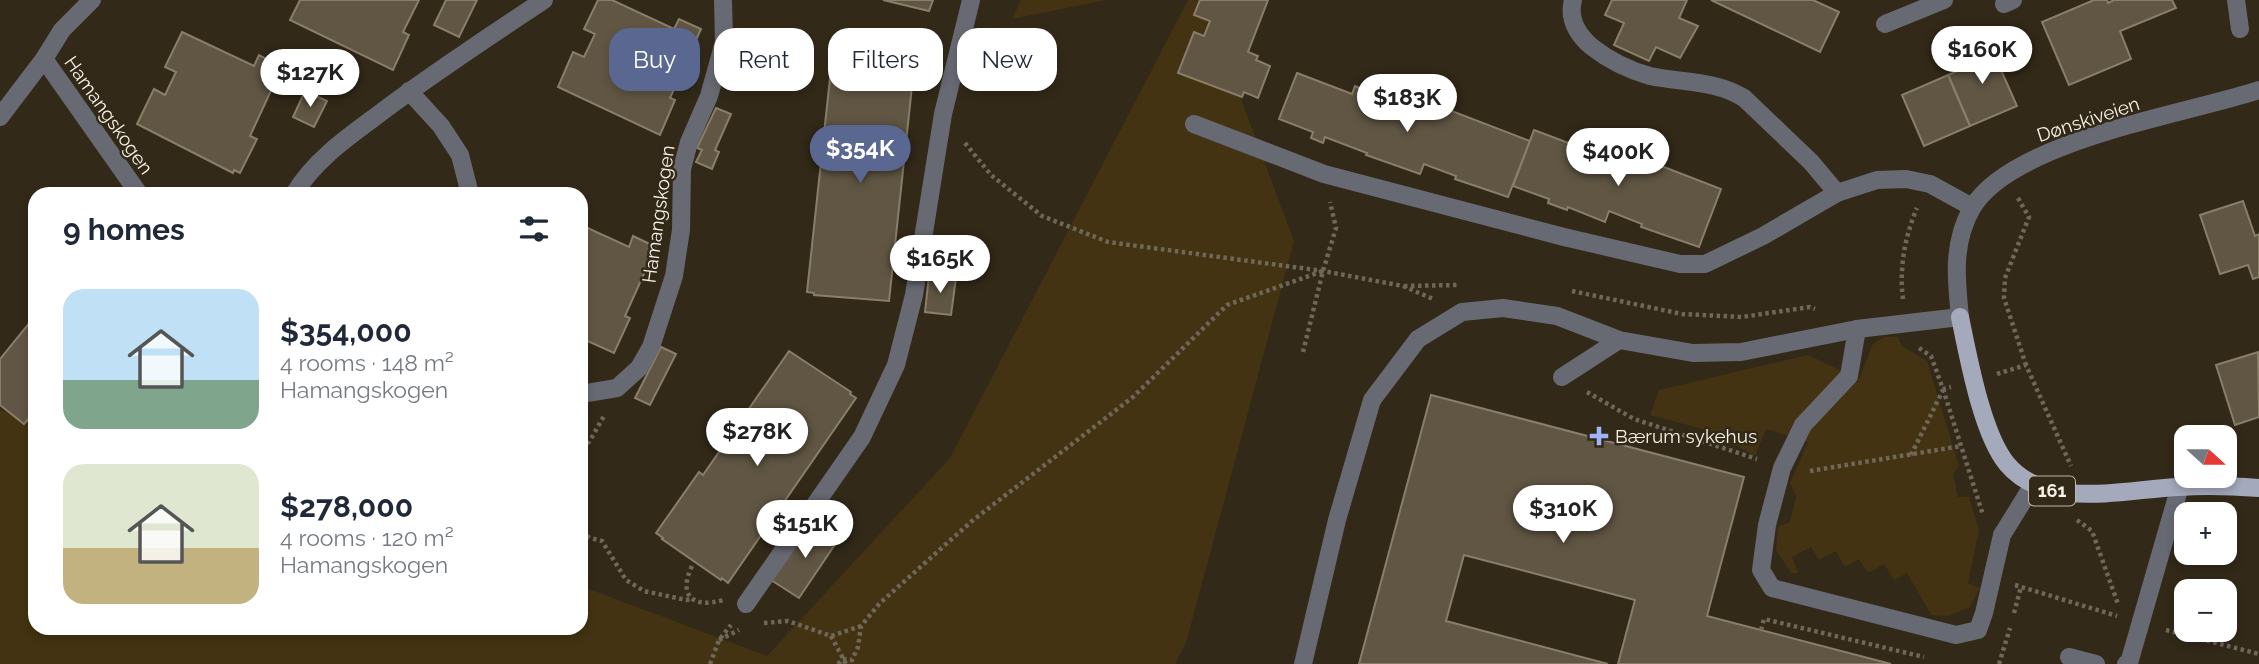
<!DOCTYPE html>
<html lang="en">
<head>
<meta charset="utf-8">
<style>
  body { margin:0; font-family:Raleway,sans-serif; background:#f6f6f7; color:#1f2937; height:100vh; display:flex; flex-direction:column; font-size:26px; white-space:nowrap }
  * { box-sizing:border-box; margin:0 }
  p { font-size:23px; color:#747a83 }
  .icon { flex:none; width:38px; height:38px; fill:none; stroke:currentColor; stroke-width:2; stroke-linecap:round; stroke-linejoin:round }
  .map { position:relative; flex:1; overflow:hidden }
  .sheet { position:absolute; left:28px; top:187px; width:560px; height:448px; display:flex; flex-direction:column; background:#fff; border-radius:21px; box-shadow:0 4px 10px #0003 }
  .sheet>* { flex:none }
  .guide { position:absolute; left:609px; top:28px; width:665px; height:63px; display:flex; gap:14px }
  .needle { width:46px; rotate:111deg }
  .tools { position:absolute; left:2174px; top:425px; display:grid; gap:14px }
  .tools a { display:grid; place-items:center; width:63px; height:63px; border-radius:14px; background:#fff; box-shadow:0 4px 10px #0003; font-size:35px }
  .price { position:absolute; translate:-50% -60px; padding:0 16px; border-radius:24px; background:#fff; color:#222; font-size:23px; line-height:46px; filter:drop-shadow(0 2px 4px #0008) }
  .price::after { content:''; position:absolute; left:50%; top:42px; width:21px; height:16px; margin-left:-10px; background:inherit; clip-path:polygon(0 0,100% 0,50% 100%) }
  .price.selected { background:#5a6790; color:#fff }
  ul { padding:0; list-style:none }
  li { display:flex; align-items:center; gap:21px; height:175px; padding:0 35px }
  li span { display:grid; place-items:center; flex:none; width:196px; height:140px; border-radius:21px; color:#555 }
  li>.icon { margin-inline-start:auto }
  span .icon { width:84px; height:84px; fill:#fffc; stroke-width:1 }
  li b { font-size:30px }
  h2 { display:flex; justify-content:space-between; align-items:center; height:84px; padding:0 35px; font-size:30px }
  .tag { padding:0 24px; border-radius:21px; background:#fff; box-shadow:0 4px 10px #0003; font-size:24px; line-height:63px }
  .tag.selected { background:#5a6790; color:#fff }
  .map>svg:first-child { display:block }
</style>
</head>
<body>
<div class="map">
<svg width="2259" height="664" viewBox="0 0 2259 664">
  <rect width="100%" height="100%" fill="#322918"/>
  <g fill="#433312">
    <path d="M1021 0H1106L1012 19Z"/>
    <path d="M1188 0H1204L1294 241 1186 643 1175 664H0V410L35 422V628H581V586L767 656 950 458Z"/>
    <path d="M1884 337H1898L1902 346 1927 361 1959 466 1953 474 1958 497H1969L1979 530 1968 583 1980 588 1970 607 1948 616 1931 615 1907 573 1894 580 1884 564 1868 573 1859 559 1845 567 1836 551 1819 560 1811 547 1792 557 1798 573H1791L1776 550 1778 527 1790 522 1796 496 1790 483 1808 442 1766 429 1755 456 1710 431 1650 415 1659 390 1808 355 1859 379 1873 344Z"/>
  </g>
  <g fill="#605643" stroke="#897e6a" stroke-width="2">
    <path d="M300 0H419L403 32 409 35 393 70 290 20Z"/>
    <path d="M446 0H477L459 37 434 25Z"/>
    <path d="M598 0H612L674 29 679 19 701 29 670 98 675 100 660 135 558 87 573 52 584 57 595 34 584 29Z"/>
    <path d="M883 0H933L929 11Z"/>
    <path d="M1200 0H1268L1248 52 1258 56 1256 60 1270 66 1258 98 1244 92 1242 97 1178 73 1194 32 1204 36 1210 21 1194 15Z"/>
    <path d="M1612 0H1687L1679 18 1698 26 1680 58 1656 47 1649 61 1614 45 1624 23 1605 15Z"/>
    <path d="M1711 0H1813L1839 12 1820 52Z"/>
    <path d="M2094 0H2107L2108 3 2114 0H2172L2176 8 2120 31 2131 59 2069 85 2042 22Z"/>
    <path d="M182 32 254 66 259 55 282 67 250 136 257 139 240 173 234 170 233 173 137 124 154 89 165 95 176 72 165 67Z"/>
    <path d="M1989 43 2017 106 1970 126 1948 75 1969 66 1964 54Z"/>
    <path d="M838 68 913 77 889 301 814 295V293L807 292 831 69Z"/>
    <path d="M1297 73 1352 94 1355 86 1440 119 1444 108 1530 141 1508 197 1455 179 1456 176 1424 164 1420 174 1366 155 1367 153 1325 137 1323 143 1311 138 1313 132 1279 119Z"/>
    <path d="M1948 75 1970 126 1924 146 1902 95Z"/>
    <path d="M305 91 327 101 314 127 293 117Z"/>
    <path d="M716 108 731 114 715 150 719 152 712 169 696 162 702 150 697 148Z"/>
    <path d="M1534 130 1624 164 1628 153 1721 189 1699 247 1641 227 1642 224 1609 211 1605 222 1568 207 1567 210 1548 203 1549 199 1513 186Z"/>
    <path d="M2243 201 2255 236 2259 234V277L2253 279 2248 265 2220 274 2200 215Z"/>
    <path d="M581 225 629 247 633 236 656 247 625 316 630 318 614 353 581 338Z"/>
    <path d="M929 275 956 278 951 315 925 312Z"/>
    <path d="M35 316V411L24 424 0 405V359Z"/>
    <path d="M661 347 676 354 650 405 635 398Z"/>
    <path d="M789 351 851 392 850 394 856 398 728 583 722 578 721 580 662 539 663 538 656 533 699 472 703 475Z"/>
    <path d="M2258 352 2259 417 2235 425 2216 365Z"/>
    <path d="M1431 395 1744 477 1707 616 1891 664H1618L1635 600 1464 555 1446 621 1608 664H1359Z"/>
    <path d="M810 521 838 540 799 598 771 580Z"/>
  </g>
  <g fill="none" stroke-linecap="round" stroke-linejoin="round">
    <g stroke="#6f6758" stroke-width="4.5" stroke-dasharray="3.5 3.5" stroke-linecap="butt">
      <path d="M965 143 991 175 1042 216 1108 242 1323 271 1403 286 1433 299"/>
      <path d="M2018 198 2029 217 2005 278 2004 298 2026 365"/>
      <path d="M1404 286 1458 285"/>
      <path d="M1572 291 1682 314 1742 317 1810 307 1815 309"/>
      <path d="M1903 299C1899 268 1905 236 1917 208"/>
      <path d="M1919 348 1931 356 1943 389 1951 387"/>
      <path d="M1303 352 1323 271 1336 228 1330 202"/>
      <path d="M1997 374 2026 365 2071 466"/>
      <path d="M1943 389 1983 515"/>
      <path d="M1587 392 1634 419 1757 459"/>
      <path d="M581 447 589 442 604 416"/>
      <path d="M1911 455 1943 390"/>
      <path d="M1810 471 1961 446"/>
      <path d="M2077 520 2092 531 2118 604"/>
      <path d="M581 532 590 538 602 541 626 580 644 591 686 600 692 599"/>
      <path d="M692 566C678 595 692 609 723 600"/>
      <path d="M2015 585 2117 616"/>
      <path d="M2014 613 2021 587"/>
      <path d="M764 623 788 621 831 636 861 626"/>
      <path d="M1761 630 1764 619 1924 657"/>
      <path d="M2166 630 2259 654"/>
      <path d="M831 636 846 664"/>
      <path d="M719 640 739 630"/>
      <path d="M710 664 719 640 731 625"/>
      <path d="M838 664 843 659 852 660 858 647 861 626 880 603 972 521 1133 397 1227 305 1323 271"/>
      <path d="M1999 664 2010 628"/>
    </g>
    <g stroke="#686a73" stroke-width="18">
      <path d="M1573 0C1568 19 1578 35 1592 47 1610 61 1628 70 1650 76 1682 83 1715 80 1744 98L1811 162 1837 193"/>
      <path d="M2236 0 2240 29"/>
      <path d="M2004 4 2013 0"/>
      <path d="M1885 24 1944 0"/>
      <path d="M1194 124 1324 174 1564 237 1680 264H1705L1763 236 1837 193 1877 180 1906 179 1930 184 1972 207"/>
      <path d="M1857 329 1849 376 1803 425 1782 468 1767 525 1761 570 1772 588 1956 635 1978 630 1984 613 2002 535 2033 485"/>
      <path d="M1562 377 1619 340"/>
      <path d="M2069 657 2096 664"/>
      <path d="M1303 664 1337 520 1372 400 1418 339 1462 312 1503 308 1557 316 1619 340 1693 353 1741 352 1857 329 1960 317"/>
      <path d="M2126 664 2129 663 2180 486"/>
    </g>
    <g stroke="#686a73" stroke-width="18">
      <path d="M44 59 139 194"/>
      <path d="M409 91 441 126 460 155 470 194"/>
      <path d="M0 117 44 59 62 30 92 0"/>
      <path d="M294 194C313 162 345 139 375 117 430 75 487 38 544 0"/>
      <path d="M581 394 617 388 639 368 651 347 674 276 681 230 682 169 689 142 709 96 724 42 723 0"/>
      <path d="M746 604 862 437 896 365 914 295 943 114 971 0"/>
    </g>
    <path stroke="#686a73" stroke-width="18" d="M1960 317C1956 279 1952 243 1972 208 2011 141 2186 114 2259 90"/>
    <path stroke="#a4a9bc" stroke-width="18" d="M1960 317C1968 356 1982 434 2007 464 2046 511 2125 489 2179 487 2206 485 2232 486 2259 488"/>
  </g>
  <path fill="#a1b3fd" stroke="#322918" stroke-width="2.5" d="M1595.5 425.5h7v7h7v7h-7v7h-7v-7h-7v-7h7z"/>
  <g text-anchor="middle" stroke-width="5" stroke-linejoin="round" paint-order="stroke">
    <rect fill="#322918" stroke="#bcb5a8" stroke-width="2" x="2029" y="476.5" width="46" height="29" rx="5"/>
    <g font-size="18" font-weight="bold" fill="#f7f1e6">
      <text x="2052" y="497">161</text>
    </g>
    <g font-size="19" fill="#f7f1e6" stroke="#322918">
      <text transform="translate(109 115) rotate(55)" y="7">Hamangskogen</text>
      <text transform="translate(2088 119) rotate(-18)" y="7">Dønskiveien</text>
      <text transform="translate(658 214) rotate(-82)" y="7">Hamangskogen</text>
    </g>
    <g font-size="19" fill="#f7f1e6" stroke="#322918" text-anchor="start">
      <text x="1615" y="443">Bærum sykehus</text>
    </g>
  </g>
</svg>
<div class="tools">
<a><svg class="needle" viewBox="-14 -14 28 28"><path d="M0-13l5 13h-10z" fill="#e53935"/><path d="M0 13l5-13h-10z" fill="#747a83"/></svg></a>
<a>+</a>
<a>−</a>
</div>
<b class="price" style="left:1982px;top:86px">$160K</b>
<b class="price" style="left:310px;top:109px">$127K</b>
<b class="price" style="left:1407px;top:134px">$183K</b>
<b class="price selected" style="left:860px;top:185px">$354K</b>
<b class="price" style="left:1618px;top:188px">$400K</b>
<b class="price" style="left:940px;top:295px">$165K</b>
<b class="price" style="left:757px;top:468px">$278K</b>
<b class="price" style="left:1563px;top:545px">$310K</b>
<b class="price" style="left:805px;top:560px">$151K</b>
<div class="guide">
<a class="tag selected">Buy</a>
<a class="tag">Rent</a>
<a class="tag">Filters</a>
<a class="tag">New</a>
</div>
<section class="sheet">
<h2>9 homes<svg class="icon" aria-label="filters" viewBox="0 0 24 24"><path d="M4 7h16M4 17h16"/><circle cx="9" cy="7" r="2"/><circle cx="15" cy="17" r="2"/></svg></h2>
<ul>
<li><span style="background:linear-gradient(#bfe0f5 65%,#7fa58c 0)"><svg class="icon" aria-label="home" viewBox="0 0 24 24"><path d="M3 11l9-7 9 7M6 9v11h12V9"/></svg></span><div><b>$354,000</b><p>4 rooms · 148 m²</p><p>Hamangskogen</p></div></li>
<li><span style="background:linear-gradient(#dfe7d0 60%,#c2b280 0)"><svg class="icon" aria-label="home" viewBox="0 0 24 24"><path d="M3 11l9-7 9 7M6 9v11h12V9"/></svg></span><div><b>$278,000</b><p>4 rooms · 120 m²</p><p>Hamangskogen</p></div></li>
</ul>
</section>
</div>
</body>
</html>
